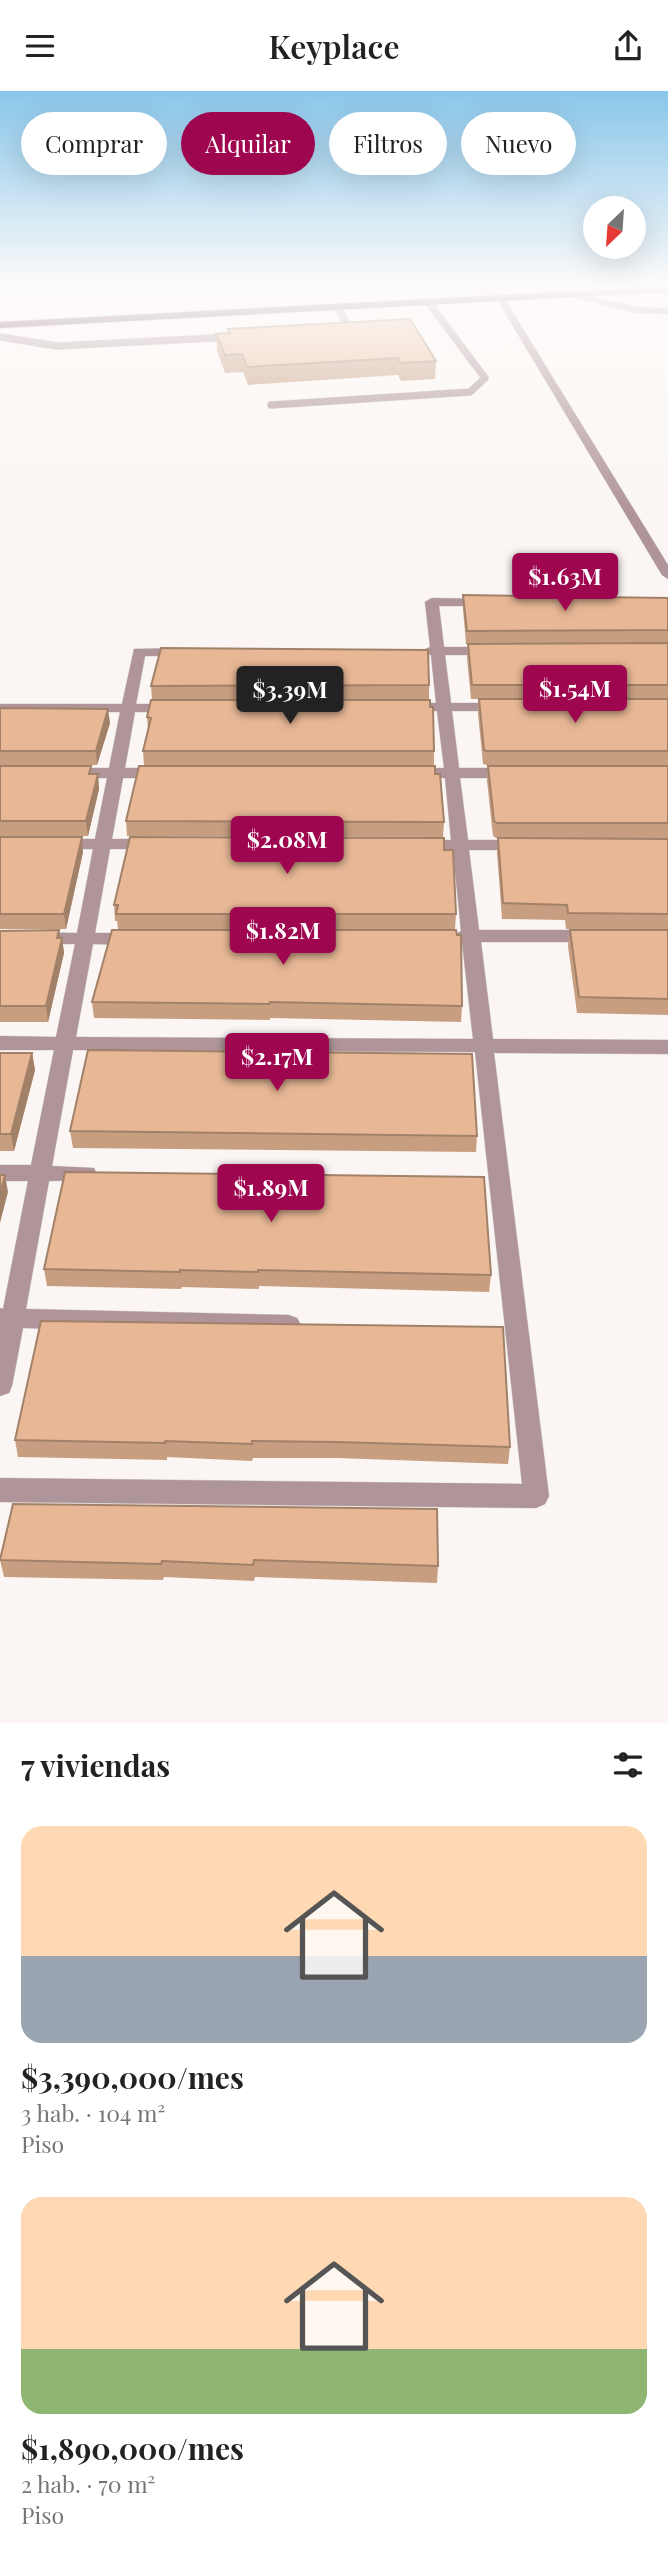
<!DOCTYPE html>
<html lang="es">
<head>
<meta charset="utf-8">
<style>
  body { margin:0; font-family:"Playfair Display",serif; background:#f6f6f6; color:#222; height:100vh; display:flex; flex-direction:column; font-size:26px; white-space:nowrap }
  * { box-sizing:border-box; margin:0 }
  p { font-size:23px; color:#767676 }
  .icon { flex:none; width:38px; height:38px; fill:none; stroke:currentColor; stroke-width:2; stroke-linecap:round; stroke-linejoin:round }
  .map { position:relative; height:1632px; overflow:hidden }
  .panel { display:flex; flex-direction:column; background:#fff; flex:1 }
  .panel>* { flex:none }
  .top-card { position:absolute; left:21px; top:21px; width:626px; height:63px; display:flex; gap:14px }
  .needle { width:46px; rotate:205deg }
  .fabs { position:absolute; left:583px; top:105px; display:grid; gap:14px }
  .fabs a { display:grid; place-items:center; width:63px; height:63px; border-radius:50%; background:#fff; box-shadow:0 7px 28px #0002; font-size:35px }
  .price { position:absolute; translate:-50% -60px; padding:0 16px; border-radius:7px; background:#9e0750; color:#fff; font-size:23px; line-height:46px; filter:drop-shadow(0 2px 4px #0008) }
  .price::after { content:''; position:absolute; left:50%; top:42px; width:21px; height:16px; margin-left:-10px; background:inherit; clip-path:polygon(0 0,100% 0,50% 100%) }
  .price.active { background:#222; color:#fff }
  ul { padding:0; list-style:none }
  li { display:grid; align-content:center; gap:14px; height:371px; padding:0 21px }
  li span { display:grid; place-items:center; height:217px; border-radius:21px; color:#555 }
  li>.icon { margin-inline-start:auto }
  span .icon { width:126px; height:126px; fill:#fffc; stroke-width:1 }
  li b { font-size:30px }
  h2 { display:flex; justify-content:space-between; align-items:center; height:84px; padding:0 21px; font-size:30px }
  .pill { padding:0 24px; border-radius:32px; background:#fff; box-shadow:0 7px 28px #0002; font-size:24px; line-height:63px }
  .pill.active { background:#9e0750; color:#fff }
  header { display:flex; justify-content:space-between; align-items:center; height:91px; padding:0 21px; background:#fff; font-size:32px; font-weight:600 }
  .map>svg:first-child { display:block }
</style>
</head>
<body>
<header><svg class="icon" aria-label="menu" viewBox="0 0 24 24"><path d="M4 6h16M4 12h16M4 18h16"/></svg>Keyplace<svg class="icon" aria-label="share" viewBox="0 0 24 24"><path d="M12 15V3M7 8l5-5 5 5M5 13v7h14v-7"/></svg></header>
<div class="map">
<svg width="668" height="1632" viewBox="0 0 668 1632">
  <rect width="100%" height="100%" fill="#fbf6f4"/>
  <g fill="none" stroke-linecap="round" stroke-linejoin="round">
    <g stroke="#d6d2d0" stroke-width="8">
      <g id="service">
        <path d="M475 193 500 207"/>
        <path d="M337 216 349 236 342 240"/>
        <path d="M0 246 57 255 233 246"/>
        <path d="M271 314 470 301 485 287 428 211"/>
      </g>
    </g>
    <g stroke="#d6d2d0" stroke-width="1">
      <g id="minor">
        <path d="M575 201 636 216 668 217V223L636 222 572 206Z"/>
        <path d="M500 204 504 207 668 474V488L662 484 496 207Z"/>
        <path d="M432 507 489 508 491 511 484 515H439L444 556H491L498 560 491 564H445L451 612H500L507 616 500 620H452L459 677H511L519 682 511 687H460L468 749H521L529 754 521 759H469L479 839H591L600 845 591 851H481L493 948 668 949V963L494 962 549 1405 545 1413 536 1417 0 1411V1387L522 1393 475 961 73 959 52 1075 94 1077 97 1083 94 1089 49 1090 26 1218 289 1224 297 1227 301 1234 297 1241 289 1244 23 1237 12 1295 9 1302 0 1305V1217L3 1218 28 1090H0V1074H31L54 959H0V945L56 946 75 853H0V841L77 842 93 758H59L51 753 59 748H95L107 687H70L62 682 70 677H109L120 621H0V613H122L134 558 183 557 190 561 183 565H145L136 613H171L178 617 171 621H135L125 677H161L169 682 161 687H123L112 748H150L158 753 150 758H110L95 842H133L142 848 133 854 93 853 76 946 473 948 462 851 453 845 461 840 453 759H423L415 754 423 749H451L445 687H413L405 682 413 677H444L437 620H406L399 616 406 612H436L431 564 421 560 430 556 425 511Z"/>
      </g>
    </g>
    <g stroke="#d6d2d0" stroke-width="2">
      <path id="trunk" d="M668 195V201L0 237V231Z"/>
    </g>
    <use href="#service" stroke="#af9499" stroke-width="7"/>
    <use href="#minor" fill="#af9499" fill-rule="evenodd"/>
    <use href="#trunk" fill="#643641" fill-rule="evenodd"/>
  </g>
  <g fill="#c89e81">
    <path d="M228 238 436 270 435 288 401 290 398 284 248 294 243 281 225 282 217 260 216 243 228 242Z"/>
    <path d="M463 504 668 507V674H486L483 673 478 623 479 608H495H471L467 567 468 553H466L463 518Z"/>
    <path d="M429 594V608L152 609 151 595Z"/>
    <path d="M0 617 110 632 97 674H0Z"/>
    <path d="M147 626 434 660V674H144L143 660 148 639Z"/>
    <path d="M0 675H91L92 683H98L99 698 88 745H0Z"/>
    <path d="M488 675H668V747H496L493 745 487 690Z"/>
    <path d="M435 683 444 731 443 746 127 745 126 730Z"/>
    <path d="M0 746 83 761 66 838H0Z"/>
    <path d="M498 747 668 748V838H566L565 829 502 828 497 762Z"/>
    <path d="M444 759 456 823 455 838H118L117 830H115L114 814Z"/>
    <path d="M112 839 462 915 461 931 270 927V929L94 927 92 911Z"/>
    <path d="M570 839H668V924L577 922 568 855Z"/>
    <path d="M0 840 62 847 64 862 48 931H0Z"/>
    <path d="M0 962H32L35 979 14 1060H0Z"/>
    <path d="M70 1040 477 1045 476 1061 73 1057Z"/>
    <path d="M65 1081 491 1184 489 1201 259 1195V1198L182 1196 181 1198 47 1195 44 1178Z"/>
    <path d="M41 1230 510 1356 508 1373 337 1367H253L252 1370 167 1366V1369L18 1366 15 1349Z"/>
    <path d="M13 1413 438 1475 437 1492 255 1486 254 1490 164 1486 163 1489 4 1486 0 1469Z"/>
  </g>
  <g fill="#a28169">
    <path d="M108 618 110 632 97 674 96 660Z"/>
    <path d="M98 683 99 698 88 745 86 730Z"/>
    <path d="M82 746 83 761 66 838 64 823Z"/>
    <path d="M59 839 61 851 62 847 64 862 48 931 46 915Z"/>
    <path d="M32 962 35 979 14 1060 11 1043Z"/>
    <path d="M5 1084 8 1101 0 1132V1103Z"/>
  </g>
  <g fill="#e8b896" stroke="#a28169" stroke-width="2">
    <path d="M410 228 436 270 401 272 398 267 247 276 242 263 225 264 216 243 230 242 228 238Z"/>
    <path d="M463 504 668 507V539L467 540Z"/>
    <path d="M668 552V594H472L468 553Z"/>
    <path d="M161 557 428 559 429 594 151 595Z"/>
    <path d="M479 608H668V660H487L484 659Z"/>
    <path d="M151 609H430V616H433L434 660H143L151 627 147 626Z"/>
    <path d="M0 617 108 618 96 660H0Z"/>
    <path d="M0 675H91L89 683H98L86 730H0Z"/>
    <path d="M139 675H435V683H440L444 731 126 730Z"/>
    <path d="M488 675H668V732H497L494 730Z"/>
    <path d="M0 746H82L64 823H0Z"/>
    <path d="M130 746 444 747V759H453L456 823H116L118 814H114Z"/>
    <path d="M498 747 668 748V823L568 822 567 814 503 812Z"/>
    <path d="M59 839 57 847H62L46 915H0V840Z"/>
    <path d="M112 839H456L457 844H461L462 915 270 911 269 913 92 911Z"/>
    <path d="M570 839H668V908L579 906Z"/>
    <path d="M88 959 472 963 477 1045 70 1040Z"/>
    <path d="M0 962H32L11 1043H0Z"/>
    <path d="M65 1081 484 1086 491 1184 258 1179V1181L180 1179V1181L44 1178Z"/>
    <path d="M0 1084H5L0 1103Z"/>
    <path d="M41 1230 503 1236 510 1356 337 1351 252 1350V1353L165 1350V1352L15 1349Z"/>
    <path d="M13 1413 437 1418 438 1475 254 1469 253 1474 162 1470 161 1473 0 1469Z"/>
  </g>
  <linearGradient id="sky" x2="0" y2="1"><stop stop-color="#89c6ea"/><stop offset="0.46" stop-color="#fdfbfa"/><stop offset="1" stop-color="#fdfbfa" stop-opacity="0"/></linearGradient>
  <rect width="668" height="421" fill="url(#sky)"/>
</svg>
<div class="fabs">
<a><svg class="needle" viewBox="-14 -14 28 28"><path d="M0-13l5 13h-10z" fill="#e53935"/><path d="M0 13l5-13h-10z" fill="#767676"/></svg></a>
</div>
<b class="price" style="left:565px;top:522px">$1.63M</b>
<b class="price" style="left:575px;top:634px">$1.54M</b>
<b class="price active" style="left:290px;top:635px">$3.39M</b>
<b class="price" style="left:287px;top:785px">$2.08M</b>
<b class="price" style="left:283px;top:876px">$1.82M</b>
<b class="price" style="left:277px;top:1002px">$2.17M</b>
<b class="price" style="left:271px;top:1133px">$1.89M</b>
<div class="top-card">
<a class="pill">Comprar</a>
<a class="pill active">Alquilar</a>
<a class="pill">Filtros</a>
<a class="pill">Nuevo</a>
</div>
</div>
<section class="panel">
<h2>7 viviendas<svg class="icon" aria-label="filters" viewBox="0 0 24 24"><path d="M4 7h16M4 17h16"/><circle cx="9" cy="7" r="2"/><circle cx="15" cy="17" r="2"/></svg></h2>
<ul>
<li><span style="background:linear-gradient(#ffd9b3 60%,#9aa5b1 0)"><svg class="icon" aria-label="home" viewBox="0 0 24 24"><path d="M3 11l9-7 9 7M6 9v11h12V9"/></svg></span><div><b>$3,390,000/mes</b><p>3 hab. · 104 m²</p><p>Piso</p></div></li>
<li><span style="background:linear-gradient(#ffd9b3 70%,#8fb573 0)"><svg class="icon" aria-label="home" viewBox="0 0 24 24"><path d="M3 11l9-7 9 7M6 9v11h12V9"/></svg></span><div><b>$1,890,000/mes</b><p>2 hab. · 70 m²</p><p>Piso</p></div></li>
</ul>
</section>
</body>
</html>
